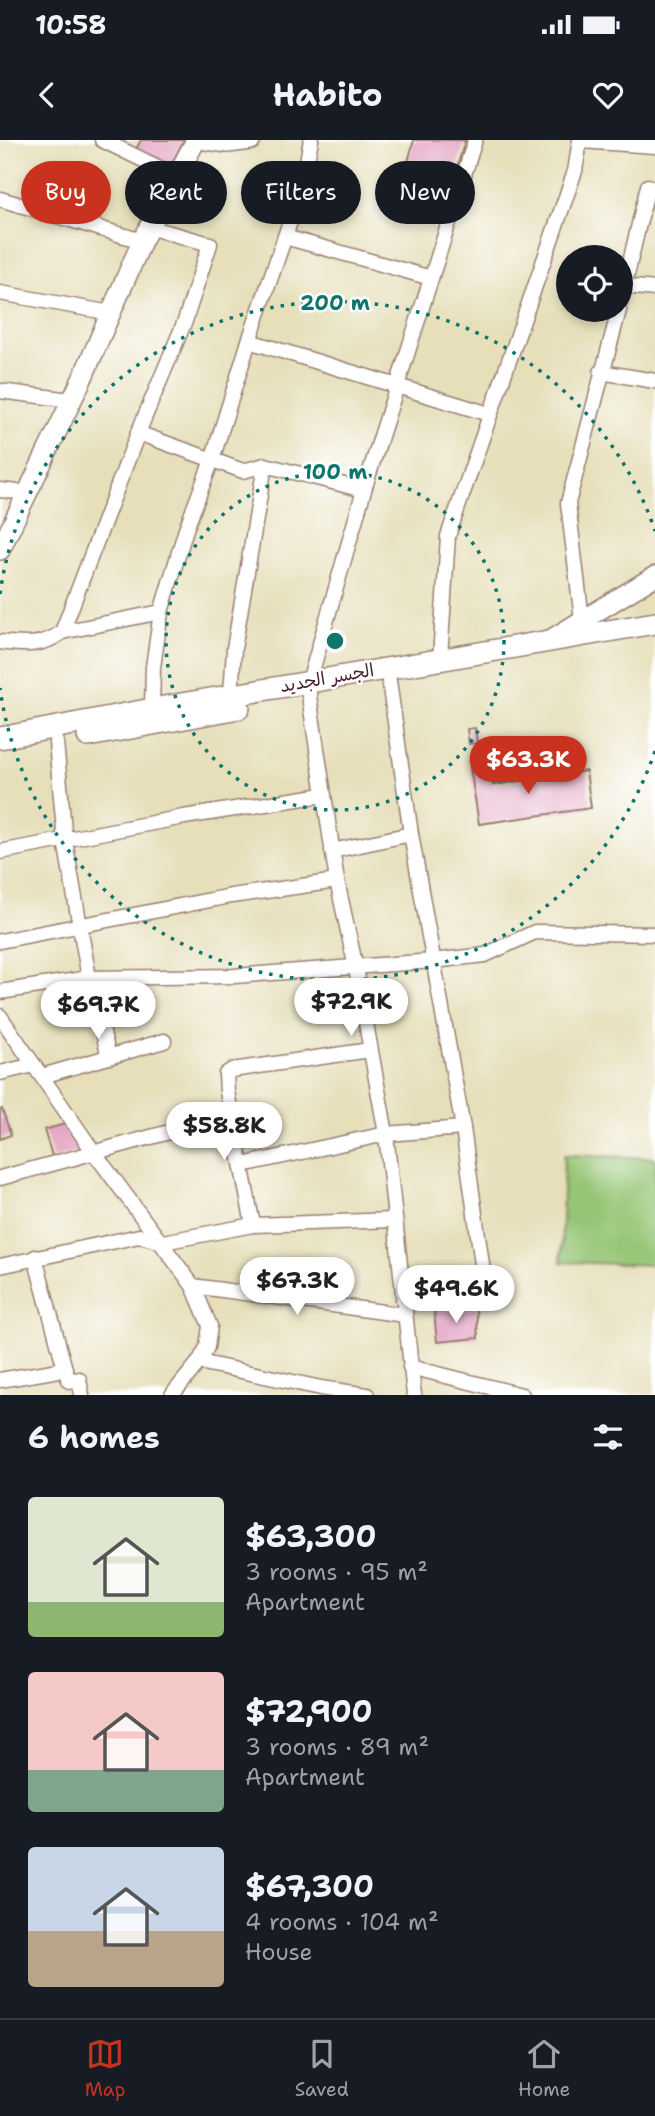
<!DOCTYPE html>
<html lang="en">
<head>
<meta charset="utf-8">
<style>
  body { margin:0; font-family:"Shantell Sans","Playpen Sans Arabic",sans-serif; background:#20242c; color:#f1f3f6; height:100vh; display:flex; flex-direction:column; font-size:26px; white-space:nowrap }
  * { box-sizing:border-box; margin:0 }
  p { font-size:23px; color:#9ea1a6 }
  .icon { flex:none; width:38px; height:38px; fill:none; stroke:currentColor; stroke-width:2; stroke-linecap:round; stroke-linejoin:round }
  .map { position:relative; height:1255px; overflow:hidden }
  .panel { display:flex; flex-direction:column; background:#171b24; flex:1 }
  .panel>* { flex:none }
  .guide { position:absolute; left:21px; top:21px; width:614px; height:63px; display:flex; gap:14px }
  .fabs { position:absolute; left:556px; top:105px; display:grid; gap:14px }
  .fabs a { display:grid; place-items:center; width:77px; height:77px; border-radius:50%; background:#171b24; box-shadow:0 4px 10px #0003; font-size:35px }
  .price { position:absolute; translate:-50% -60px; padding:0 16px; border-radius:24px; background:#fff; color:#222; font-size:23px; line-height:46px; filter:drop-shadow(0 2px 4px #0008) }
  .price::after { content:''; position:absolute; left:50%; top:42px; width:21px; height:16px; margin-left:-10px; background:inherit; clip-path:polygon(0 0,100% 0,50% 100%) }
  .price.active { background:#c8321e; color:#fff }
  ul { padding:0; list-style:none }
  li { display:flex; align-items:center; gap:21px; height:175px; padding:0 28px }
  li span { display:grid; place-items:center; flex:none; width:196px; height:140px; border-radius:7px; color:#555 }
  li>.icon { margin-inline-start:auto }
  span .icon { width:84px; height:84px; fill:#fffc; stroke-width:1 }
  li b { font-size:30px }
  h2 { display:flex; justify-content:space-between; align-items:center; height:84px; padding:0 28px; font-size:30px }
  .tag { padding:0 24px; border-radius:32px; background:#171b24; box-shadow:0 4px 10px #0003; font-size:24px; line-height:63px }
  .tag.active { background:#c8321e; color:#fff }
  .status { display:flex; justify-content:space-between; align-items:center; height:49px; padding:0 35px; background:#171b24; direction:ltr }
  .status svg { height:19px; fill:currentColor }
  header { display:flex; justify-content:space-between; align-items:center; height:91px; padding:0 28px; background:#171b24; font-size:32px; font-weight:700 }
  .dock { display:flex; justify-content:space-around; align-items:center; height:98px; border-top:2px solid #363941; background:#171b24; font-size:19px; color:#9ea1a6 }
  .dock a { display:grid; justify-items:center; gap:4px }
  .dock .active { color:#c8321e }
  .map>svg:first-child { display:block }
</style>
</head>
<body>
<div class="status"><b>10:58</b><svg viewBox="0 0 49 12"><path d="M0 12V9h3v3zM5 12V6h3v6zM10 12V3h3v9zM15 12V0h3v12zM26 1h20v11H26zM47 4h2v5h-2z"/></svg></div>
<header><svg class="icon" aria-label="back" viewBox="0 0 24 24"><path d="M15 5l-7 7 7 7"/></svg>Habito<svg class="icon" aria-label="heart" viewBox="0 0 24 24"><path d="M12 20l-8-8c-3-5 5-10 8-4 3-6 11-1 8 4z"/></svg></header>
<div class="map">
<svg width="655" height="1255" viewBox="0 0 655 1255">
  <rect width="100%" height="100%" fill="#fff"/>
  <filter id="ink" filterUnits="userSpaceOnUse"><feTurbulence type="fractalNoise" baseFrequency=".0143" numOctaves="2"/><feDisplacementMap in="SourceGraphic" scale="14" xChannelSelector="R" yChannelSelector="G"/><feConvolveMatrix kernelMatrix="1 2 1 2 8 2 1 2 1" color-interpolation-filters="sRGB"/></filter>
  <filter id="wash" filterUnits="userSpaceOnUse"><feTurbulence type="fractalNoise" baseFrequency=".00686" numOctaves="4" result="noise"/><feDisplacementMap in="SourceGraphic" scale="28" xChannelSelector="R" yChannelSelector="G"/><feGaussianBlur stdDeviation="1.57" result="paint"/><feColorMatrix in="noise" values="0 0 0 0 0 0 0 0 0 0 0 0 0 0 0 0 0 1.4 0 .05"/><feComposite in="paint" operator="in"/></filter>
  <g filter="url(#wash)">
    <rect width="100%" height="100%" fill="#e6dfba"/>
    <path fill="#95c575" stroke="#707250" stroke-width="2" d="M564 1015 655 1018V1125L561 1122Z"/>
    <g id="blocks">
      <g fill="#e3a0c1">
        <path d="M141 0H184L170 27 136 9Z"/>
        <path d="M414 0H465L455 34 406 29Z"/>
        <path d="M475 588 477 603 469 604 467 589Z"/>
        <path d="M490 624 493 645 586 631 591 668 479 684 470 627Z"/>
        <path d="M2 969 11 995 0 999V970Z"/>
        <path d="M69 983 84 1010 53 1019 44 990Z"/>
        <path d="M476 1168 478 1198 437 1202 434 1171Z"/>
      </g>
    </g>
  </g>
  <g filter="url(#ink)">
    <use href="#blocks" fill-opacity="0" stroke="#987f72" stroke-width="2"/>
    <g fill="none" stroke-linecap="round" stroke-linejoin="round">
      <g stroke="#987f72" stroke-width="17">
        <g id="street">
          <path d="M102 0 176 36"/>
          <path d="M580 1 655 6"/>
          <path d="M0 59 142 101"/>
          <path d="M285 97 431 138"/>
          <path d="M625 146 655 149"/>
          <path d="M0 153 111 173"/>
          <path d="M621 160 648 46"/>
          <path d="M249 201 489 274"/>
          <path d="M601 232 655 241"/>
          <path d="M0 251 71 260"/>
          <path d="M138 293 243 331 265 325"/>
          <path d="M0 350 27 353"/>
          <path d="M582 480 568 363 619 170"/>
          <path d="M62 492 161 472"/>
          <path d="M0 502C23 505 43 507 62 492L138 293 185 181 210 104 148 87"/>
          <path d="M440 518 448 396 575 31 580 0"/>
          <path d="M389 541 411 694 463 988 487 1160H403"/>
          <path d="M231 555 234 509 265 325 364 350"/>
          <path d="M152 569 153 527 161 472 186 389 212 320 249 201 302 47 311 0"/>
          <path d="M56 602 65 701 89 838 109 917"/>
          <path d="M332 711 411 694"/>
          <path d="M0 712 184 677 323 655"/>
          <path d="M0 801 231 756 337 741"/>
          <path d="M0 852 89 838 234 836 433 821 485 815 535 792 655 794"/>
          <path d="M0 876 93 1011 193 1146 210 1186 207 1207 199 1222 172 1255"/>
          <path d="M0 933 34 925"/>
          <path d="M42 936 164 901"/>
          <path d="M242 1025 386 994 463 988"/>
          <path d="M0 1038 232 975"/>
          <path d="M253 1085 227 952 226 934 232 930 370 910"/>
          <path d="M35 1117 65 1229 69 1241 79 1239 82 1255"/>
          <path d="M0 1126 139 1096 163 1102 253 1085 394 1080"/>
          <path d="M193 1146 405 1175"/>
          <path d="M199 1222 321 1248 367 1255"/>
          <path d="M410 1227 522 1255"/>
          <path d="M0 1240 65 1229"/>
          <path d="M414 1255 386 994 356 828 337 741 309 556V542L364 350 475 0"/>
        </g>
      </g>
      <g stroke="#987f72" stroke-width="22">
        <g id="secondary">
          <path d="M206 0 228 3 251 0"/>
          <path d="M0 410 82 239 142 101 196 0"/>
          <path d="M550 500 655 436"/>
        </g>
      </g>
      <g stroke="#987f72" stroke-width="24">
        <g id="primary">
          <path d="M88 596 239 568"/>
          <path d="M0 598 152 569 655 483"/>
        </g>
      </g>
      <use href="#street" stroke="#fff" stroke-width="14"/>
      <use href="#secondary" stroke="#fff" stroke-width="19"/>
      <use href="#primary" stroke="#fff" stroke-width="21"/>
    </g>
  </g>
  <g fill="none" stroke="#0f766e" stroke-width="3.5" stroke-dasharray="3.5 7">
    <circle cx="335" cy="501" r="169"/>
    <path d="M655 611A338 338 0 0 1 0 548M0 454A338 338 0 0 1 655 391"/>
  </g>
  <g text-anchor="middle" stroke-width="5" stroke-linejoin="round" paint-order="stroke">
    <g font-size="18" fill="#4a1f2b" stroke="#fff">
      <text transform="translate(327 538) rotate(-10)" y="6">الجسر الجديد</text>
    </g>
  </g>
  <circle cx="335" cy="501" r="10" fill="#0f766e" stroke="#fff" stroke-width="3.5"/>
  <g font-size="21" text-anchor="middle" font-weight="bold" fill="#0f766e" stroke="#fff" stroke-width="5" stroke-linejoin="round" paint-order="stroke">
    <text x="335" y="170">200 m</text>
    <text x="335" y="339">100 m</text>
  </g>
</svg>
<div class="fabs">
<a><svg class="icon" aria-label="locate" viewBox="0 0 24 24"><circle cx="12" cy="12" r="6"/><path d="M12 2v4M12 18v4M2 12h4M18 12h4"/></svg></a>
</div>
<b class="price active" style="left:528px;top:656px">$63.3K</b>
<b class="price" style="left:351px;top:898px">$72.9K</b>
<b class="price" style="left:98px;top:901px">$69.7K</b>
<b class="price" style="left:224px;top:1022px">$58.8K</b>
<b class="price" style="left:297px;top:1177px">$67.3K</b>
<b class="price" style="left:456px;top:1185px">$49.6K</b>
<div class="guide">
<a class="tag active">Buy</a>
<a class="tag">Rent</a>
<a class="tag">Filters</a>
<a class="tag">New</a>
</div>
</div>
<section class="panel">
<h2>6 homes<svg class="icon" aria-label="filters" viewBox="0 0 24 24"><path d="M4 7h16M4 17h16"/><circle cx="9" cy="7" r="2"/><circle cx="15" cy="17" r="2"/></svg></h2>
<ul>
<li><span style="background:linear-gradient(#dfe7d0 75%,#8fb573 0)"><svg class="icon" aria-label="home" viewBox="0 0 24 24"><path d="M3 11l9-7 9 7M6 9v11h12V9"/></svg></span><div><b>$63,300</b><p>3 rooms · 95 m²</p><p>Apartment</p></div></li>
<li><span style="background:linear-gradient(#f6c9c9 70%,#7fa58c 0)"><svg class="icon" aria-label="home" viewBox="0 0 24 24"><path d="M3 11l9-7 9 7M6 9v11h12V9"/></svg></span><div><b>$72,900</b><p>3 rooms · 89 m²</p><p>Apartment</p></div></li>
<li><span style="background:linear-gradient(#c9d6e8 60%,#b9a48a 0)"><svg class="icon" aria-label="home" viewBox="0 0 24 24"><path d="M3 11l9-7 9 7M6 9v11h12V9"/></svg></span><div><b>$67,300</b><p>4 rooms · 104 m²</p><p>House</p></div></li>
</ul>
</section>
<nav class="dock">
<a class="active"><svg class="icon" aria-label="map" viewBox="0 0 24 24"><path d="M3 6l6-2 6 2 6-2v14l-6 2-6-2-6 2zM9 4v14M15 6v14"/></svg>Map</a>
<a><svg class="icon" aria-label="saved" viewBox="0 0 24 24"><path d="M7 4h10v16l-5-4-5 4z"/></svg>Saved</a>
<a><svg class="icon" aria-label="home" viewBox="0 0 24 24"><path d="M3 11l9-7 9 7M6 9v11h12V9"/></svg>Home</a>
</nav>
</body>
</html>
